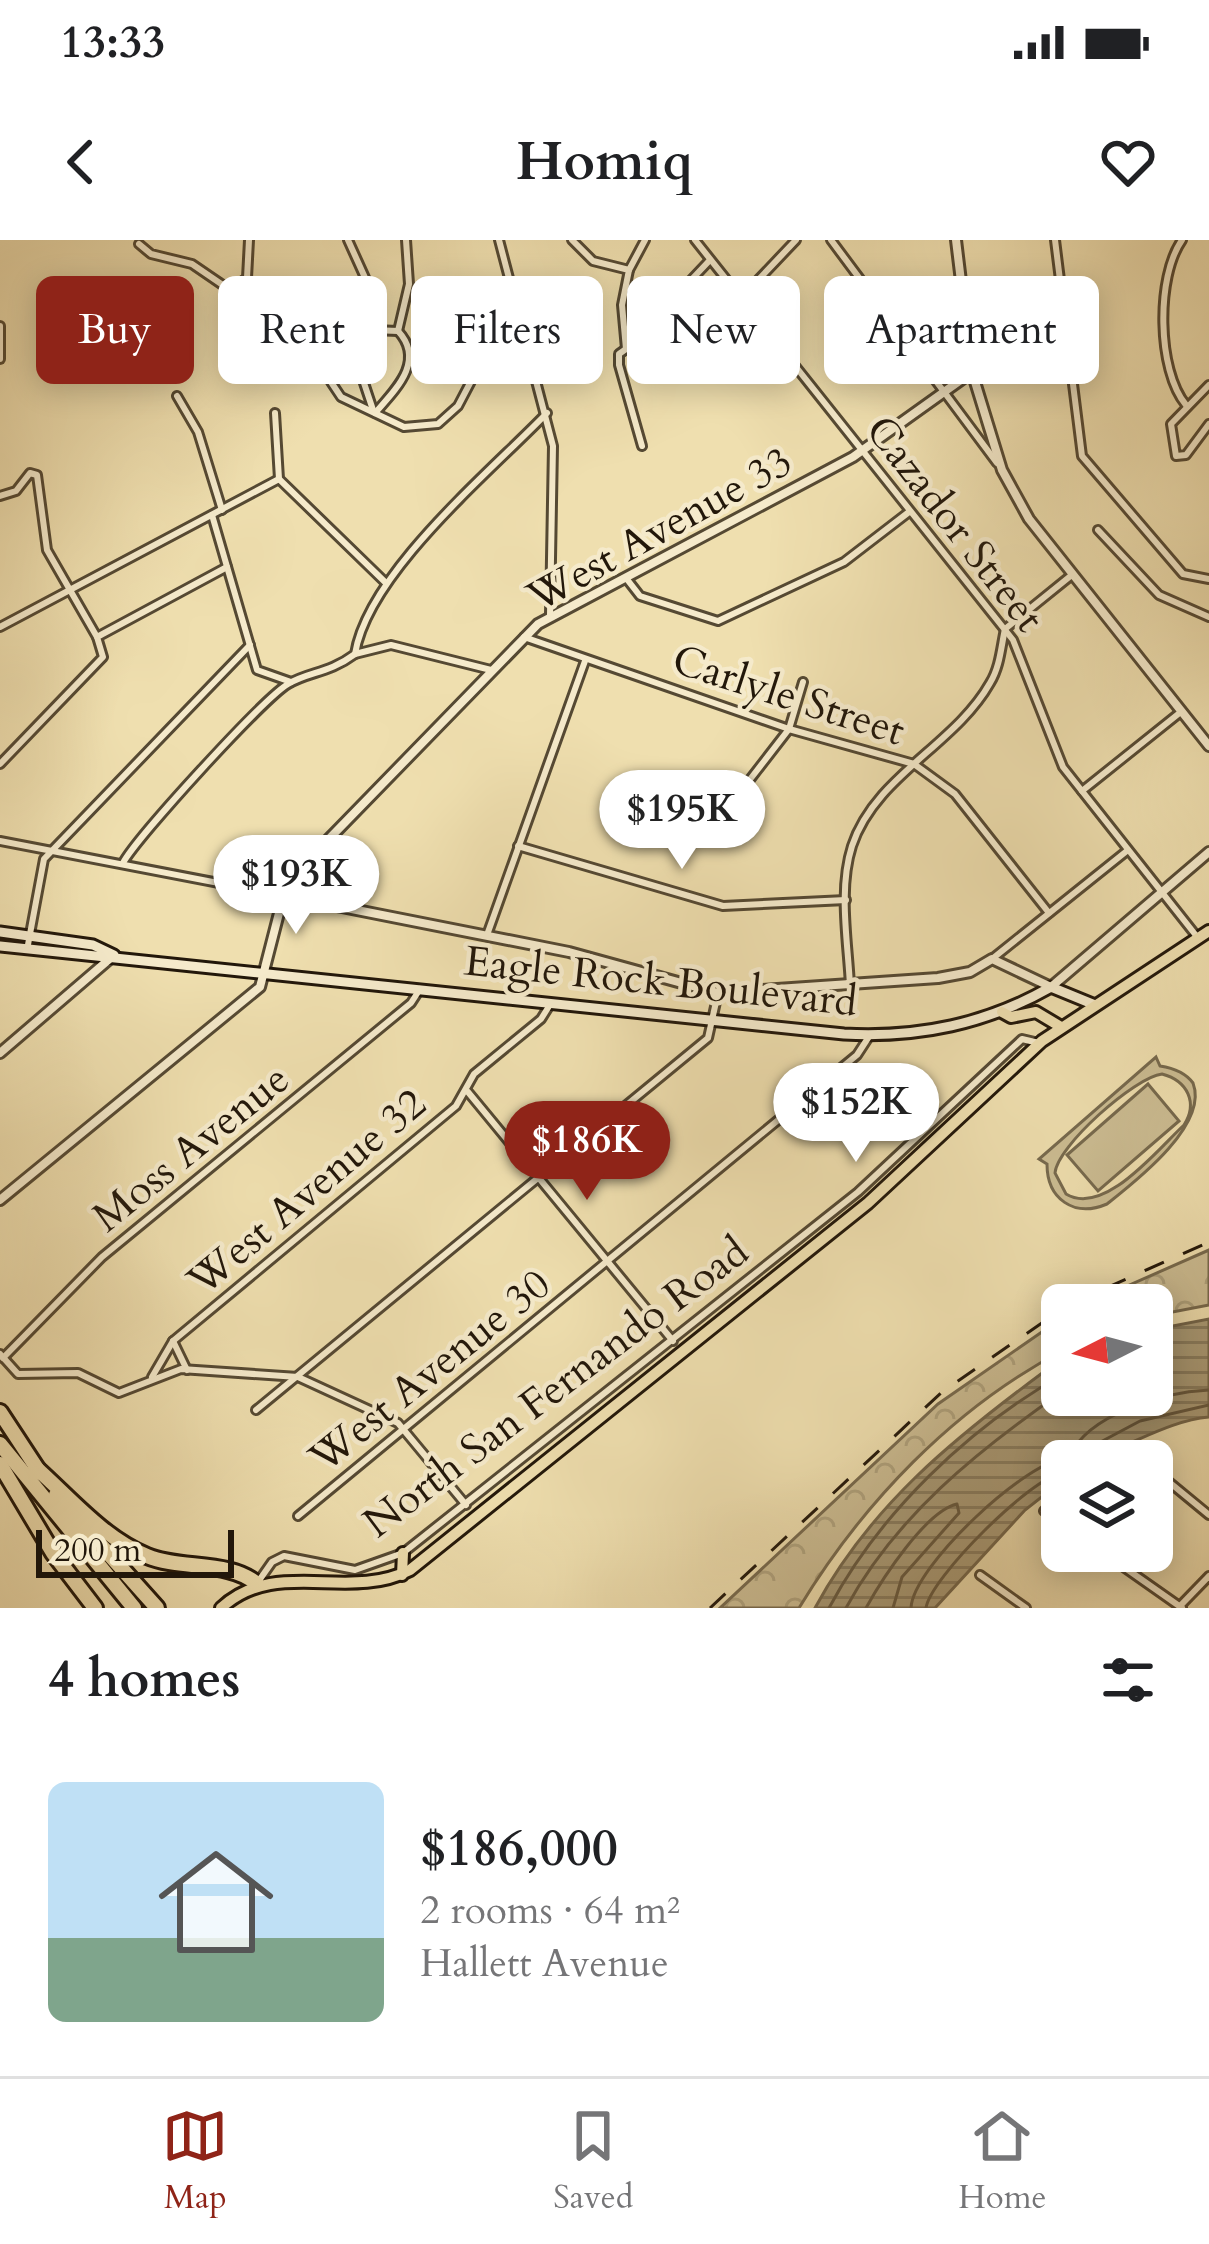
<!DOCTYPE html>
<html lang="en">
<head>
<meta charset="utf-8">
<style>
  body { margin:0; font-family:Cardo,serif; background:#f6f6f6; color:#202124; height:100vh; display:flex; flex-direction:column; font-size:45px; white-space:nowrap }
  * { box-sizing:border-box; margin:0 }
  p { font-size:39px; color:#757577 }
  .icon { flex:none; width:66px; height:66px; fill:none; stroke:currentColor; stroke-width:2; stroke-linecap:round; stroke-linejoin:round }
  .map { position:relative; height:1368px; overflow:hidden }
  .sheet { display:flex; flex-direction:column; background:#fff; flex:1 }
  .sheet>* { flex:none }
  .top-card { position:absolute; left:36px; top:36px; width:1137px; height:108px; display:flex; gap:24px }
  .needle { width:78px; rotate:264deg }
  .buttons { position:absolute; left:1041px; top:1044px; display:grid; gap:24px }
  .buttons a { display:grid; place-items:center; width:132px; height:132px; border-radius:18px; background:#fff; box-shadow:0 6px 30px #0003; font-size:60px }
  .scale { position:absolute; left:36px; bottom:30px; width:198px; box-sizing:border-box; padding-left:12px; border:6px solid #22170a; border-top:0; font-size:33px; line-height:42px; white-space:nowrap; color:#22170a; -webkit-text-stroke:9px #f5eacb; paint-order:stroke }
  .price { position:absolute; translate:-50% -102px; padding:0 27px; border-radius:42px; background:#fff; color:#222; font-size:39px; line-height:78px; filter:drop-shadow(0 3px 6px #0008) }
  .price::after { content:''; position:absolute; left:50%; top:72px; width:36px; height:27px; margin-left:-18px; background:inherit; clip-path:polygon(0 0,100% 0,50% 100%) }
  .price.active { background:#8f2418; color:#fff }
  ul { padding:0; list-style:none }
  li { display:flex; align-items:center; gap:36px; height:300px; padding:0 48px }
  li+li { border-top:3px solid #e0e0e0 }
  li span { display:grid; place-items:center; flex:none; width:336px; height:240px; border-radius:18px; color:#555 }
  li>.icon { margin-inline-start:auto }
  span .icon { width:144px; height:144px; fill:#fffc; stroke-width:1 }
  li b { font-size:51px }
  h2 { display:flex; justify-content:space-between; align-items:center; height:144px; padding:0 48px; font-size:51px }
  .tag { padding:0 42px; border-radius:18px; background:#fff; box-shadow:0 6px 30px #0003; font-size:42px; line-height:108px }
  .tag.active { background:#8f2418; color:#fff }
  .status { display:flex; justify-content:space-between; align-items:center; height:84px; padding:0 60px; background:#fff; direction:ltr }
  .status svg { height:33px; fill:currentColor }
  header { display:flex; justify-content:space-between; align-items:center; height:156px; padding:0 48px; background:#fff; font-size:54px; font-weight:700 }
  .tabs { display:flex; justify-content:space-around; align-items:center; height:168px; border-top:3px solid #e0e0e0; background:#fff; font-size:33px; color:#757577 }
  .tabs a { display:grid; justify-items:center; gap:6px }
  .tabs .active { color:#8f2418 }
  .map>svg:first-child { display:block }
</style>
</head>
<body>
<div class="status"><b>13:33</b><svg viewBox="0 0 49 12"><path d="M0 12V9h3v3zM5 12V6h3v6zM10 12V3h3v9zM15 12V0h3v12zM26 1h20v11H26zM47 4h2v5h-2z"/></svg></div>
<header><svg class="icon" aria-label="back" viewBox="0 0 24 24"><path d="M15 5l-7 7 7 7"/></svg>Homiq<svg class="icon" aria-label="heart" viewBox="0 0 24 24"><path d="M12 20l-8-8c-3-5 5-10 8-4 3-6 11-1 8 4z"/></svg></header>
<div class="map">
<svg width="1209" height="1368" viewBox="0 0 1209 1368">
  <defs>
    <pattern id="park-crowns" width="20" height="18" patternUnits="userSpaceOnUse" patternTransform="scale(3)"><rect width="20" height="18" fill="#ccbd93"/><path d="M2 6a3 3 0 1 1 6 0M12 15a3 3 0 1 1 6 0" fill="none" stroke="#afa27d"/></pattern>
    <pattern id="water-rules" width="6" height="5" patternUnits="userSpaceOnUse" patternTransform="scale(3)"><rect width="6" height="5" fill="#a99b77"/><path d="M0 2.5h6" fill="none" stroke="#897d60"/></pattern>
  </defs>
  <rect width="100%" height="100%" fill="#efdfaf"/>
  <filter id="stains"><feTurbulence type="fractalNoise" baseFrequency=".00167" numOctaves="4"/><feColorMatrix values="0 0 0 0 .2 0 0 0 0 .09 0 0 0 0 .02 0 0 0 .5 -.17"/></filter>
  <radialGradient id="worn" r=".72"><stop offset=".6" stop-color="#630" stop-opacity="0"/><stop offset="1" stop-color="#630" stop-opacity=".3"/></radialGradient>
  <g fill="#ccbd93" stroke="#776a4e" stroke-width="3" fill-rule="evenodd">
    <path d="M1156 817 1160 826C1173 828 1185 832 1193 843 1209 885 1136 941 1107 964 1074 978 1047 959 1047 924L1039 919ZM1162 834C1188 841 1198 863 1184 885 1157 910 1104 977 1066 954L1055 933C1057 906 1135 837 1162 834Z"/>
    <path d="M1148 844 1179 881 1098 951 1067 915Z"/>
  </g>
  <g fill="url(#park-crowns)" stroke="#776a4e" stroke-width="3">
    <path d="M1209 1010V1065L1152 1076V1065H1084Z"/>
    <path d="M1062 1078V1111C953 1168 862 1264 799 1368H720L938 1164Z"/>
  </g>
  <path fill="url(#water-rules)" stroke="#73664b" stroke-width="3" d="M1209 1079V1177C1156 1182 1113 1221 1062 1221V1241L1025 1270 935 1368H815C870 1266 953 1199 1045 1131L1062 1121V1155H1152V1090Z"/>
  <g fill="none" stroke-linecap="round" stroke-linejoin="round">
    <g stroke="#665940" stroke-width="3">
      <path d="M1087 1221 1093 1206 1140 1181 1209 1165"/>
      <path d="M829 1368C879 1274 968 1188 1062 1135"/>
      <path d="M846 1368C895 1277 978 1210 1062 1152"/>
      <path d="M866 1368C882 1339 926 1271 957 1264L959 1273 902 1337 893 1368"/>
      <path d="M911 1368C913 1326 1028 1219 1069 1217 1088 1174 1164 1152 1209 1150"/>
      <path d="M926 1368C930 1338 1032 1237 1062 1233"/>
    </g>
    <g stroke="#554933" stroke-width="12">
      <g id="minor">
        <path d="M348 0 376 62 373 90 359 128 373 170"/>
        <path d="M499 0 553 206 550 375"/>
        <path d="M572 0 593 21 629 30 622 65 626 109 710 20"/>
        <path d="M695 0 1013 400 1063 527 1198 698"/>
        <path d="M831 0 997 223"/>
        <path d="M1055 0 1082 216 1183 334 1209 339"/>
        <path d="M1182 0C1156 37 1157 130 1186 165"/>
        <path d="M139 4 151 14 192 24 230 50 247 38 249 0"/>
        <path d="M629 30 645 0"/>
        <path d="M741 58 796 0"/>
        <path d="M0 86V119"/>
        <path d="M373 90 398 91"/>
        <path d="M398 91 409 44 406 0"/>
        <path d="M626 109 619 114V125L642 206"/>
        <path d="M972 132 1064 89"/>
        <path d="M331 142 341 157 404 187 438 184 458 166 479 126 489 73 514 51"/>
        <path d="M1209 145 1171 184 1176 216 1186 215 1209 184"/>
        <path d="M177 156 198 192 222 270"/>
        <path d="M275 173 279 239 386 343"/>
        <path d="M375 173C395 150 426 121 398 91"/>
        <path d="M0 256 16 251 30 233 37 235 47 310 97 397"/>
        <path d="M212 275 257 430 291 442"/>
        <path d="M1098 290 1159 355 1209 377"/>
        <path d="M626 338 640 356 718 381 844 322 909 272"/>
        <path d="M0 387 279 239"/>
        <path d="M524 397 789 489 914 524 955 554 1049 673"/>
        <path d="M355 414 391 405 491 430"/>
        <path d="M0 524 103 417 97 397 227 327"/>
        <path d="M748 542 789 489 803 442"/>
        <path d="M1082 551 1182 471"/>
        <path d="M0 601 281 655"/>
        <path d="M518 606 723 666 846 660"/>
        <path d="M123 623C137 597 263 459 288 444 310 431 328 434 355 414 368 333 489 233 547 173"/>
        <path d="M487 695 585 421"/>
        <path d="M27 710 44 619 250 405"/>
        <path d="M992 719 1128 610"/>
        <path d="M850 746C848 702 838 650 852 606 875 536 955 505 990 443 1000 427 1001 407 1005 389L1073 334"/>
        <path d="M468 852 673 1101"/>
        <path d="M173 1101 187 1130"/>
        <path d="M0 1114 18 1134 78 1133 119 1153 181 1129 298 1137 398 1183 466 1265"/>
        <path d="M3 1118 102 1017 411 763 420 749"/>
        <path d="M152 1137 173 1101 456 866 474 834 541 779 551 763"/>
        <path d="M256 1170 708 798 718 753"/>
        <path d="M1137 1215 1144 1221"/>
        <path d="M1152 1228 1209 1275"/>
        <path d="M1044 1271 1062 1284"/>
        <path d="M298 1276 857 815 870 795"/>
        <path d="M1101 1311 1182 1368"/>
        <path d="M980 1335 1026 1368"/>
        <path d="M258 1342 272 1322 284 1316 355 1330 403 1313 858 952 1022 799 1039 803"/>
        <path d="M1180 1366 1209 1336"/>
      </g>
    </g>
    <g stroke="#554933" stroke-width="14">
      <g id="tertiary">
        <path d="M956 0 972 132 1002 230 1029 279 1209 506"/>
        <path d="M281 655 569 712 718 753 938 738 970 732 992 719 1051 747 1209 612"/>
        <path d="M0 813 113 716"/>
        <path d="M0 960 260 747 287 642 538 384 853 217 972 132"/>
      </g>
    </g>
    <g stroke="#22170a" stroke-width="15">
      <g id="secondary">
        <path d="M0 692 93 705 114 715"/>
        <path d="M0 706 844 794C919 798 986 784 1051 747L1095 765"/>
      </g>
    </g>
    <g stroke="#22170a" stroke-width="16">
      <g id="primary">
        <path d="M1002 772 1011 777 1036 772 1061 787"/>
        <path d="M402 1335 403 1313"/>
        <path d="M221 1368C276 1317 347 1362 410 1330L868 963 1042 801 1209 691"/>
      </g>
    </g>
    <g stroke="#22170a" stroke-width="20">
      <g id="motorway">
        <path d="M0 1172 40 1233"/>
        <path d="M0 1204 134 1368"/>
        <path d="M0 1224 53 1313 95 1368"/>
        <path d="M35 1227C70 1258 103 1298 147 1316 180 1330 230 1320 257 1344"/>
        <path d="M56 1255 157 1368"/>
      </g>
    </g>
    <use href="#minor" stroke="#f5eacb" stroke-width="6"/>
    <use href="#tertiary" stroke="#f5eacb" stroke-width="8"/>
    <use href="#secondary" stroke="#f5eacb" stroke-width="9"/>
    <use href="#primary" stroke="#efdfaf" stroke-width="10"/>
    <use href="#motorway" stroke="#efdfaf" stroke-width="14"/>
    <g stroke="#22170a" stroke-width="3" stroke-dasharray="21 21" stroke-linecap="butt">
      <path d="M1068 1065 1209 1002"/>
      <path d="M710 1368 942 1152 1062 1069"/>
    </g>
  </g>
  <g text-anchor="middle" stroke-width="9" stroke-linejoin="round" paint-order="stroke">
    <g font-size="42" fill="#22170a" stroke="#f5eacb">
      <text transform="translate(956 283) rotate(52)" y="15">Cazador Street</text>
      <text transform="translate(659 288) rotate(-29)" y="15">West Avenue 33</text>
      <text transform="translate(789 454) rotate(18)" y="15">Carlyle Street</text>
      <text transform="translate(661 740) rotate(6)" y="15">Eagle Rock Boulevard</text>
      <text transform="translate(190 907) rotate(-39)" y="15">Moss Avenue</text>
      <text transform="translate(306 951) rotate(-40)" y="15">West Avenue 32</text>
      <text transform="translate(429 1130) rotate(-39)" y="15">West Avenue 30</text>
      <text transform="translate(555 1146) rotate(-37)" y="15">North San Fernando Road</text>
    </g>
  </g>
  <rect width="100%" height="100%" filter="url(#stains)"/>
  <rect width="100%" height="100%" fill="url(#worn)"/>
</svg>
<div class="buttons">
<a><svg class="needle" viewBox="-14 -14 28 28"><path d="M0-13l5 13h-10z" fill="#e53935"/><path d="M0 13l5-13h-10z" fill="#757577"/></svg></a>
<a><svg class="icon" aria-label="layers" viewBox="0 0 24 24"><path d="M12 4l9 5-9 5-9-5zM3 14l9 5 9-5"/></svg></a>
</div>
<div class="scale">200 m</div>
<b class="price" style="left:682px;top:632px">$195K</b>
<b class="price" style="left:296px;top:697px">$193K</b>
<b class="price" style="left:856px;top:925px">$152K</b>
<b class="price active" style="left:587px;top:963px">$186K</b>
<div class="top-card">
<a class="tag active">Buy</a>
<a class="tag">Rent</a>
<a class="tag">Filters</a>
<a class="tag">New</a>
<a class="tag">Apartment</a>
</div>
</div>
<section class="sheet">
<h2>4 homes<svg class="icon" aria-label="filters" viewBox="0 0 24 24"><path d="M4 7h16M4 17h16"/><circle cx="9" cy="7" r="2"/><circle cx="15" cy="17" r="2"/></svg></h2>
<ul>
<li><span style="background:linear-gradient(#bfe0f5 65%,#7fa58c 0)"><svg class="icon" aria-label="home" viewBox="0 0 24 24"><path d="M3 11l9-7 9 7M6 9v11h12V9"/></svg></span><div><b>$186,000</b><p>2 rooms · 64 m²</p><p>Hallett Avenue</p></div></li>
</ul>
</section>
<nav class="tabs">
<a class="active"><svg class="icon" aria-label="map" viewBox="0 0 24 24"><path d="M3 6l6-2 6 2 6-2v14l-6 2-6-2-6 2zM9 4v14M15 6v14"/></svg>Map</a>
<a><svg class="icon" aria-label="saved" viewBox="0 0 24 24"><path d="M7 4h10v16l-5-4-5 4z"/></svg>Saved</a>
<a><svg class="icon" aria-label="home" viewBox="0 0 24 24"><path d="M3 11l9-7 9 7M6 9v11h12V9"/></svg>Home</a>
</nav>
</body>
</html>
